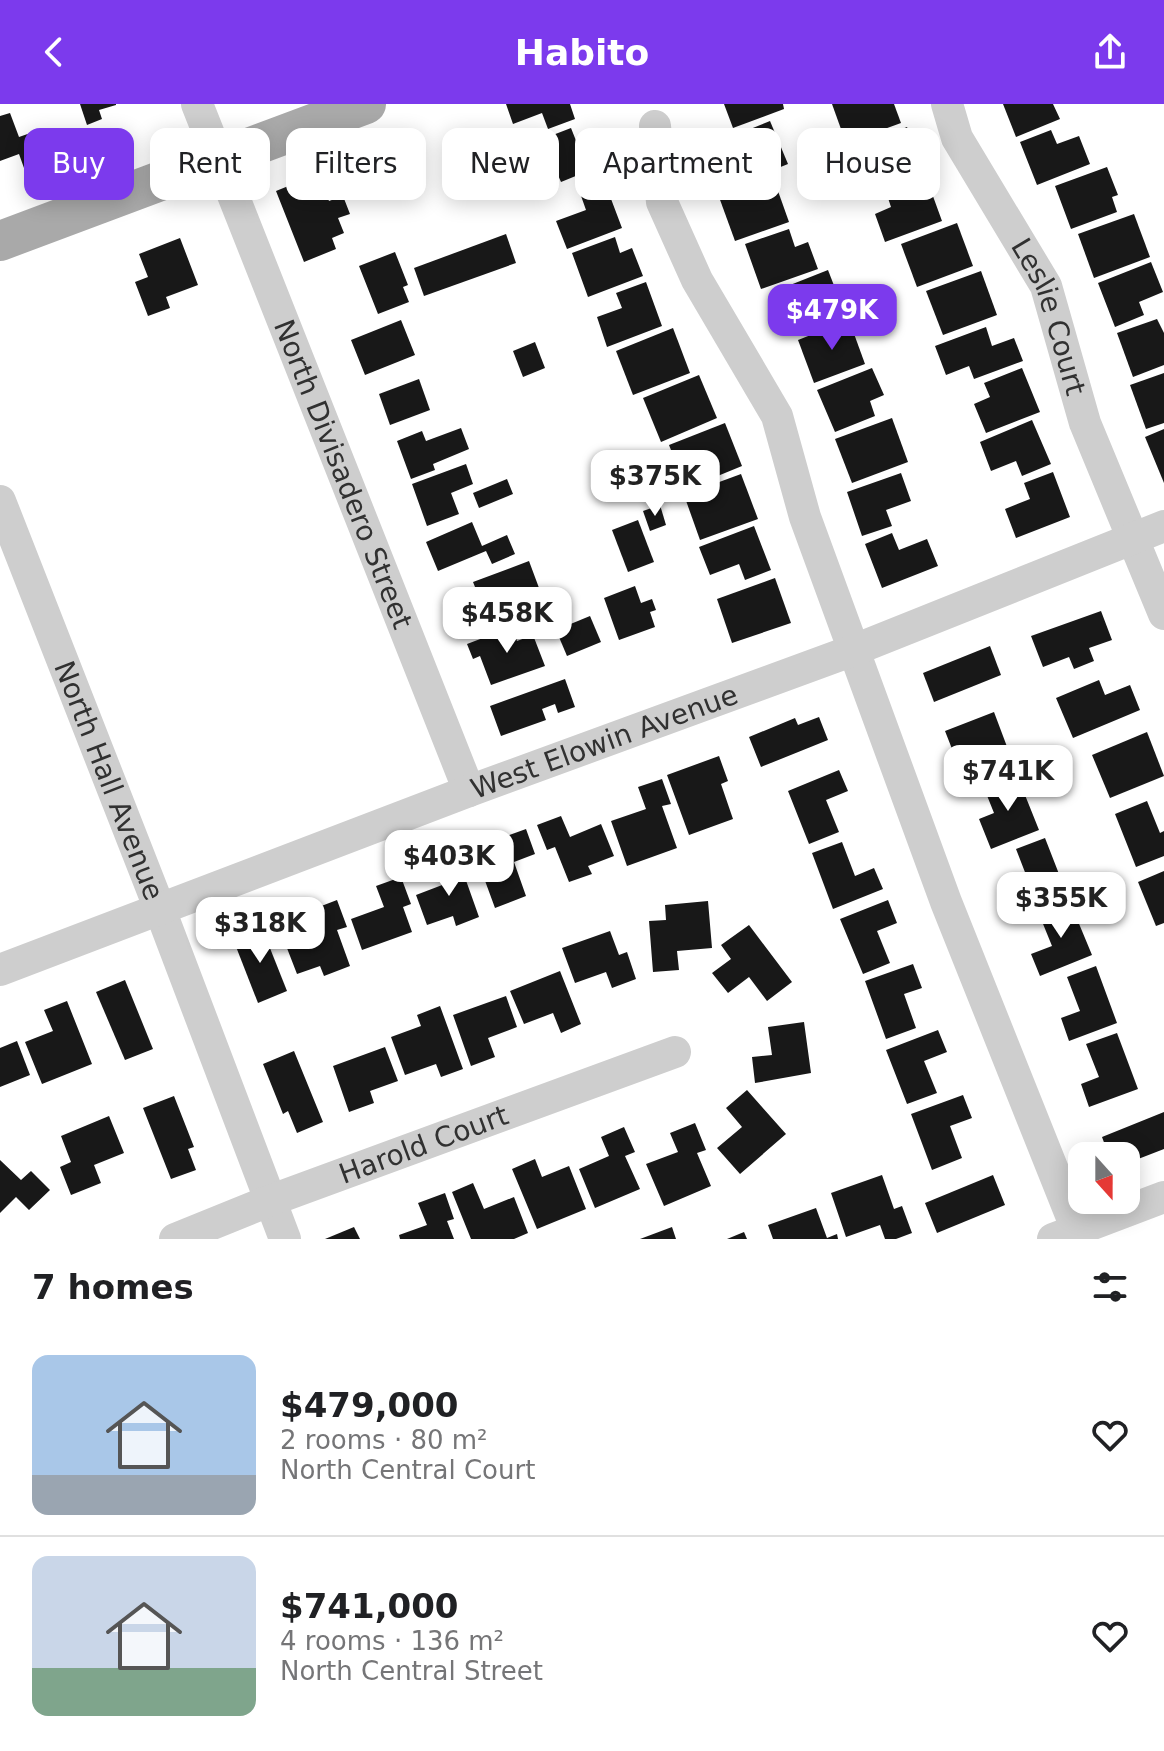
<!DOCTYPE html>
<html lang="en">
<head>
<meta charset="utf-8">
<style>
  body { margin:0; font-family:"DejaVu Sans",sans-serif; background:#f2f2f2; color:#202124; height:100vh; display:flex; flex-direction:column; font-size:30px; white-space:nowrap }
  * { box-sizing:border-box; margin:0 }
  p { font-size:26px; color:#757577 }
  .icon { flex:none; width:44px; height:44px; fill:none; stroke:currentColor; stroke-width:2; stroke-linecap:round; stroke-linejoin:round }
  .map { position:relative; height:1135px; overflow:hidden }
  .side { display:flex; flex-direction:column; background:#fff; flex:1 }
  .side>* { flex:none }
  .hud { position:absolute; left:24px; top:24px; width:1116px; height:72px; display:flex; gap:16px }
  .needle { width:52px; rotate:159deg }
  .controls { position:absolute; left:1068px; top:1038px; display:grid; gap:16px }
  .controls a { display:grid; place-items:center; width:72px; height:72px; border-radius:16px; background:#fff; box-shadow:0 4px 20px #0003; font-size:40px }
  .price { position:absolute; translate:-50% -68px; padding:0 18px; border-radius:16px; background:#fff; color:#222; font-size:26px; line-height:52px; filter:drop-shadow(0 2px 4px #0008) }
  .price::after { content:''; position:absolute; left:50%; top:48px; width:24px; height:18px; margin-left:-12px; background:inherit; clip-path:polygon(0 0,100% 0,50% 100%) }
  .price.selected { background:#7c3aed; color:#fff }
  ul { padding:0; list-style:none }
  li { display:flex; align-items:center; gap:24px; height:200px; padding:0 32px }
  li+li { border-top:2px solid #e0e0e0 }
  li span { display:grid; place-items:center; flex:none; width:224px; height:160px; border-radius:16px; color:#555 }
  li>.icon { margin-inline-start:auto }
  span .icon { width:96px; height:96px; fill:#fffc; stroke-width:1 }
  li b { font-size:34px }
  h2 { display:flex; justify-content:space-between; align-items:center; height:96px; padding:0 32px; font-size:34px }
  .pill { padding:0 28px; border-radius:16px; background:#fff; box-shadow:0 4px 20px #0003; font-size:28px; line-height:72px }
  .pill.selected { background:#7c3aed; color:#fff }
  header { display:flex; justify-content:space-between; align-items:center; height:104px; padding:0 32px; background:#7c3aed; color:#fff; font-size:36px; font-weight:700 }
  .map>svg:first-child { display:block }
</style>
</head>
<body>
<header><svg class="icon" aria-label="back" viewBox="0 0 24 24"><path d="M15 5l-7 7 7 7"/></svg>Habito<svg class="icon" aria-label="share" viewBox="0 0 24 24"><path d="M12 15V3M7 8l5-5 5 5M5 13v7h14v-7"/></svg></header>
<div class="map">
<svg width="1164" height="1135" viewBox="0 0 1164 1135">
  <rect width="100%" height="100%" fill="#fff"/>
  <g fill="#181818">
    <path d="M80 0H116V1L99 6 102 15 87 21Z"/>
    <path d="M506 0H570L575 15 548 25 542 9 513 20Z"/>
    <path d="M724 0H783L784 5 733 24Z"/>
    <path d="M832 0H894L901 19 846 39Z"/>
    <path d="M1003 0H1053L1060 15 1016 33Z"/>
    <path d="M10 9 19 33 39 26 43 38 49 36 60 67 29 78 19 50 0 57V12Z"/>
    <path d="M770 17 788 60 736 81 718 38Z"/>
    <path d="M907 23 924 66 895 78 889 63 864 73 853 45Z"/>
    <path d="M571 24 588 67 561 78 554 62 525 74 514 46Z"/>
    <path d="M1051 26 1057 40 1079 32 1090 60 1037 81 1020 38Z"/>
    <path d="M370 49 382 83 350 94 338 60Z"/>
    <path d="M1107 63 1118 91 1112 93 1117 108 1071 125 1055 82Z"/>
    <path d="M318 70 329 97 343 92 350 110 338 114 344 129 332 134 336 145 304 158 276 87Z"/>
    <path d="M773 73 789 118 735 137 719 93Z"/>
    <path d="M926 73 942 117 885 138 875 110 891 103 886 88Z"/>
    <path d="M605 79 622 124 567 145 556 117 586 106 580 89Z"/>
    <path d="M1134 110 1150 153 1094 174 1078 130Z"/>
    <path d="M957 119 973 162 917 183 901 140Z"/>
    <path d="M789 125 795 143 808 138 818 165 761 185 745 140Z"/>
    <path d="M506 130 516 159 424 192 414 164Z"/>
    <path d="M615 133 620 149 632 144 643 172 588 193 572 149Z"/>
    <path d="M180 134 198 181 166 193 170 204 148 212 135 178 148 173 139 150Z"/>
    <path d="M395 148 408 181 403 183 409 198 378 210 359 162Z"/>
    <path d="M1151 158 1163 188 1139 198 1144 211 1115 223 1098 179Z"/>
    <path d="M828 166 845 210 793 231 775 187Z"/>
    <path d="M981 167 997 211 943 231 926 187Z"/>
    <path d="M646 178 662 222 607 243 597 213 622 204 616 189Z"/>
    <path d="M1157 215 1164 229V261L1133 273 1117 229Z"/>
    <path d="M401 216 415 251 365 271 351 236Z"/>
    <path d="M849 216 865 260 814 279 798 236Z"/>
    <path d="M986 223 992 242 1014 234 1023 257 974 275 969 262 946 271 935 242Z"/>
    <path d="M673 224 690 269 633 291 616 247Z"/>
    <path d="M535 238 545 264 523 273 513 247Z"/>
    <path d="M872 264 884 291 870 297 875 312 835 328 817 286Z"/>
    <path d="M1022 264 1040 308 986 329 974 300 990 293 984 279Z"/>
    <path d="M1164 269V319L1146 325 1130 281Z"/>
    <path d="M699 271 717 314 661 338 643 294Z"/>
    <path d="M419 275 430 306 390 321 379 290Z"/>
    <path d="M892 314 908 358 852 379 835 335Z"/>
    <path d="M1032 316 1051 360 1022 372 1016 357 991 367 980 338Z"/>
    <path d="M725 319 742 362 686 385 669 341Z"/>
    <path d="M461 324 469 345 433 360 435 366 411 375 397 337 422 327 426 337Z"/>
    <path d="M1164 325V379L1145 333Z"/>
    <path d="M466 360 473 380 451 389 459 410 427 422 412 380Z"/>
    <path d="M1053 368 1070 413 1016 434 1005 405 1030 395 1024 379Z"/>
    <path d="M901 369 911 397 886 406 892 422 862 432 847 388Z"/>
    <path d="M741 370 758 415 700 436 684 391Z"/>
    <path d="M507 375 513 390 479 404 473 389Z"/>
    <path d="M660 401 666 421 650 427 643 407Z"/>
    <path d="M638 416 654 458 628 468 612 426Z"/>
    <path d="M472 418 482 442 507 431 515 450 492 460 486 447 438 467 426 438Z"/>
    <path d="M754 422 771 466 745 476 739 460 710 471 699 443Z"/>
    <path d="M892 429 899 446 927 435 938 462 882 484 865 440Z"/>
    <path d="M529 457 542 492 490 511 494 520 470 529 462 506 481 498 473 478Z"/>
    <path d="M775 474 791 519 732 539 717 495Z"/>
    <path d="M635 482 641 499 652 495 656 506 650 508 655 523 619 536 604 494Z"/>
    <path d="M1101 507 1112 536 1089 544 1094 557 1074 565 1069 553 1043 563 1031 532Z"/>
    <path d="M590 512 601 538 567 552 556 526Z"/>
    <path d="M512 523 517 537 533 531 545 562 491 581 480 552 473 555 467 540Z"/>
    <path d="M990 542 1001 571 934 598 923 569Z"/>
    <path d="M565 575 575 603 558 609 555 600 542 605 546 616 501 632 490 602Z"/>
    <path d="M1099 576 1105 591 1130 581 1140 606 1073 634 1056 594Z"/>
    <path d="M994 608 1015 664 984 676 972 643 954 650 945 627Z"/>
    <path d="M819 613 828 636 761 663 749 633 795 614 798 621Z"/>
    <path d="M1147 628 1164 672 1110 694 1092 651Z"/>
    <path d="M719 652 728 677 721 680 733 715 689 731 667 671Z"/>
    <path d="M839 666 848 687 826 696 839 728 809 740 788 687Z"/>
    <path d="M1017 671 1039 726 991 745 979 715 994 709 984 684Z"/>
    <path d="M662 675 671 700 662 702 677 744 627 762 611 717 646 705 638 683Z"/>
    <path d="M1147 697 1160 729 1164 727V752L1136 763 1115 710Z"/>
    <path d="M561 712 570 733 601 720 614 752 588 762 592 770 569 778 555 743 547 746 537 721Z"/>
    <path d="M526 725 535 750 514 758 526 792 495 804 473 744Z"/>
    <path d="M1045 734 1066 788 1015 808 1006 784 1028 776 1016 745Z"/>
    <path d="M842 738 855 772 874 764 883 785 833 805 812 749Z"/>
    <path d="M457 751 479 813 456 822 453 812 427 821 416 791 450 778 442 756Z"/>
    <path d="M1164 767V819L1156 822 1138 778Z"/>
    <path d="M401 773 411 800 403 803 412 828 362 846 351 815 384 803 376 782Z"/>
    <path d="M337 796 347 823 337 826 350 862 324 872 320 862 297 870 285 839 319 826 311 806Z"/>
    <path d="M888 796 897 819 877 827 890 859 863 870 840 815Z"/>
    <path d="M708 797 712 844 677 847 679 866 653 868 649 817 666 816 665 801Z"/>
    <path d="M1070 798 1092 851 1040 872 1031 850 1052 842 1039 810Z"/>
    <path d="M749 821 792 878 767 897 749 873 728 889 712 869 731 855 721 841Z"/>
    <path d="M262 824 287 887 258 899 233 835Z"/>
    <path d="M610 827 619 851 627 848 636 875 612 884 606 868 575 879 562 844Z"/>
    <path d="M913 860 922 884 904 890 916 924 886 935 865 877Z"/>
    <path d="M1096 862 1117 919 1069 937 1061 914 1080 907 1067 873Z"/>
    <path d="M560 867 581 920 561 929 553 909 524 920 510 887Z"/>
    <path d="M125 876 153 945 125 956 96 888Z"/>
    <path d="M506 892 517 923 488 934 495 953 471 962 453 911Z"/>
    <path d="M67 897 92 960 42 980 25 938 53 927 44 906Z"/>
    <path d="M440 902 463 965 441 973 436 960 405 971 391 933 421 922 417 911Z"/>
    <path d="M804 918 811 969 755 979 752 953 772 951 768 923Z"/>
    <path d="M938 926 947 948 924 957 937 989 907 1000 886 946Z"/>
    <path d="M1117 929 1138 985 1089 1003 1081 980 1099 973 1086 940Z"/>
    <path d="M17 937 30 971 0 983V944Z"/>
    <path d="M385 943 398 977 370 987 374 999 349 1008 333 962Z"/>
    <path d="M294 947 323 1018 297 1029 288 1007 283 1010 263 960Z"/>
    <path d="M747 986 786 1030 740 1070 717 1044 742 1023 726 1004Z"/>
    <path d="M963 991 972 1014 950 1022 962 1054 932 1066 911 1010Z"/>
    <path d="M174 992 194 1043 188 1045 196 1066 171 1075 143 1004Z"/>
    <path d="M1164 1008V1045L1133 1057 1130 1049 1109 1052 1102 1033Z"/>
    <path d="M109 1012 124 1049 94 1061 101 1079 71 1091 60 1063 71 1058 61 1032Z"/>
    <path d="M695 1019 706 1046 697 1049 711 1082 664 1102 646 1060 678 1048 670 1029Z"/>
    <path d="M624 1023 635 1048 625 1052 640 1085 595 1104 579 1065 609 1052 601 1033Z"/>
    <path d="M535 1055 542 1073 569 1062 586 1105 537 1125 512 1065Z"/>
    <path d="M0 1056 21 1076 31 1067 50 1086 29 1106 16 1093 0 1109Z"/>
    <path d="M882 1071 894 1105 902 1102 912 1129 896 1135H885L880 1121 846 1133 831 1089Z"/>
    <path d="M993 1071 1005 1101 937 1129 925 1099Z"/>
    <path d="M473 1079 484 1105 514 1093 528 1129 514 1135H471L452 1088Z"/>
    <path d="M445 1089 454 1115 447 1117 454 1135H400L399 1131 427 1121 418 1099Z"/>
    <path d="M816 1104 827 1134 837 1130 838 1135H773L768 1121Z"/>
    <path d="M354 1123 360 1135H325Z"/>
    <path d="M672 1123 676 1135H640Z"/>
    <path d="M744 1128 747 1135H727Z"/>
  </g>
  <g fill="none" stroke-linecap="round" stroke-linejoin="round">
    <g stroke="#cecece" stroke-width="32">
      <path id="s1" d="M197 0 469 687"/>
      <path id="s2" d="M947 0 957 34 1046 182 1085 319 1164 510"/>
      <path d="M655 22 662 98 697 176 777 312 805 413 946 798 1077 1126"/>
      <path id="s3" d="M0 397 159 803 285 1135"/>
      <path id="s4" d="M0 866 469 687 854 546 1164 422"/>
      <path id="s5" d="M175 1135 269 1097 675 948"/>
      <path d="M1053 1135 1164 1093"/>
    </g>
    <path stroke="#a9a9a9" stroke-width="40" d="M0 137 366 0"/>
  </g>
  <g text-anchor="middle" stroke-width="8" stroke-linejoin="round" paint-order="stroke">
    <g font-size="28" fill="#313131" stroke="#fff">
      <text dy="10" stroke="none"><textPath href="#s2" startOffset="238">Leslie Court</textPath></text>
      <text dy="10" stroke="none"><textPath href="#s1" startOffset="398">North Divisadero Street</textPath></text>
      <text dy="10" stroke="none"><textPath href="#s4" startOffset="646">West Elowin Avenue</textPath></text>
      <text dy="10" stroke="none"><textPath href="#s3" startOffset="300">North Hall Avenue</textPath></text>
      <text dy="10" stroke="none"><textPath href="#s5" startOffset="266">Harold Court</textPath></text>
    </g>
  </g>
</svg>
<div class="controls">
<a><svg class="needle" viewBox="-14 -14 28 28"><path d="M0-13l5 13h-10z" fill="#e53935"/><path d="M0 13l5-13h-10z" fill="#757577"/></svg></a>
</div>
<b class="price selected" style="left:832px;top:248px">$479K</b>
<b class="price" style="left:655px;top:414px">$375K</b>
<b class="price" style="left:507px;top:551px">$458K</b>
<b class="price" style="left:1008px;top:709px">$741K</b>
<b class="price" style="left:449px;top:794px">$403K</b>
<b class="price" style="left:1061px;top:836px">$355K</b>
<b class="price" style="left:260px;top:861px">$318K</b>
<div class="hud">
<a class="pill selected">Buy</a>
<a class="pill">Rent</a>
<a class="pill">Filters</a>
<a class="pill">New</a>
<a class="pill">Apartment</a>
<a class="pill">House</a>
</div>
</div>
<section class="side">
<h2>7 homes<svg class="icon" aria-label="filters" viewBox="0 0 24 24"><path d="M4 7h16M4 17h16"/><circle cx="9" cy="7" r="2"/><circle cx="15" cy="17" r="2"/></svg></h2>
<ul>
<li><span style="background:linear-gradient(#a9c7e8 75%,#9aa5b1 0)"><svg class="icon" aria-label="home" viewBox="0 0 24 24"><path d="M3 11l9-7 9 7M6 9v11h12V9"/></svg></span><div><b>$479,000</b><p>2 rooms · 80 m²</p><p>North Central Court</p></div><svg class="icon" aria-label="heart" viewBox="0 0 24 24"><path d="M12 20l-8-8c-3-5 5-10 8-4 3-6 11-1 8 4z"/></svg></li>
<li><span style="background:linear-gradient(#c9d6e8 70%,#7fa58c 0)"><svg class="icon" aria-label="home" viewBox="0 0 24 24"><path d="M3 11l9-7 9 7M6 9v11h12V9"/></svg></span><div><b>$741,000</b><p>4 rooms · 136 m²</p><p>North Central Street</p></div><svg class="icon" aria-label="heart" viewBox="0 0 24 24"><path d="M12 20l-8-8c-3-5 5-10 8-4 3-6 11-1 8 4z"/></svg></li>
</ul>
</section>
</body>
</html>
